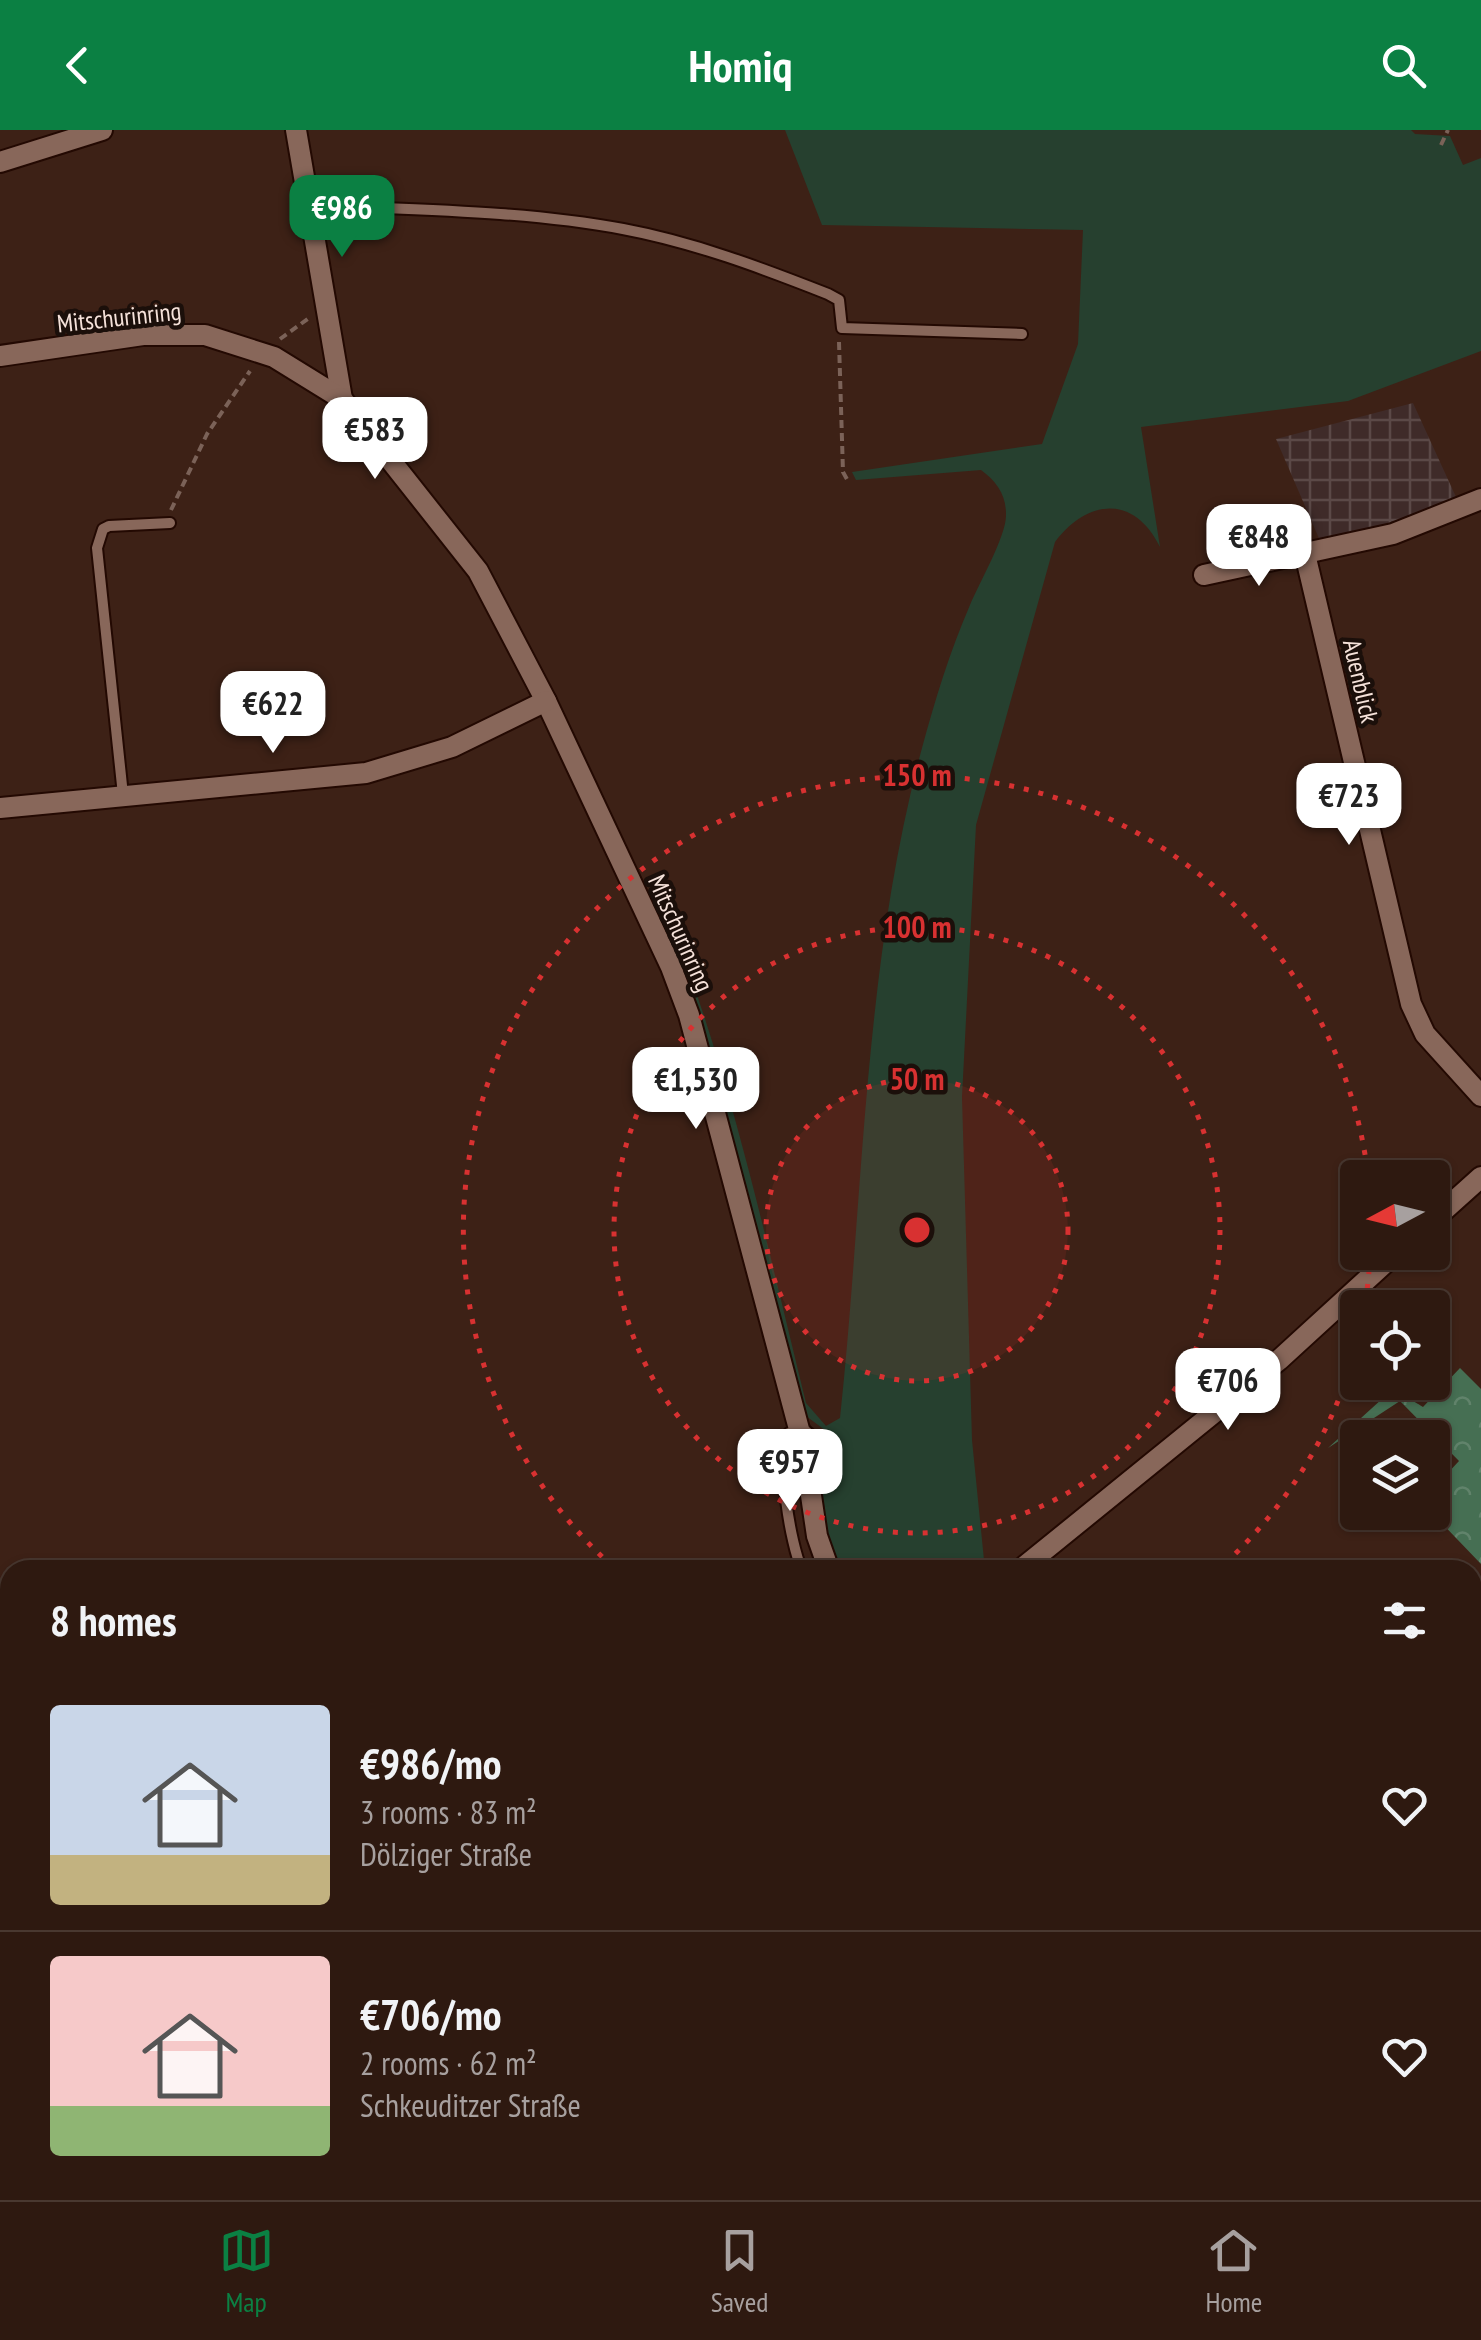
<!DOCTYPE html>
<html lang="en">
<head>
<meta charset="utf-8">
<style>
  body { margin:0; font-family:"PT Sans Narrow",sans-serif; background:#362219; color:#f1f3f6; height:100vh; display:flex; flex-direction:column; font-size:38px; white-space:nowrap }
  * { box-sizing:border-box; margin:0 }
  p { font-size:32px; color:#a7a09f }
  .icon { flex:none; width:55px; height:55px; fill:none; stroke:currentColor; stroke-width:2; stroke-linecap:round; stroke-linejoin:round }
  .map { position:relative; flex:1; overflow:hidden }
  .sheet { position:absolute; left:0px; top:1430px; width:1482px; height:640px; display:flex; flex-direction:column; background:#2e1910; border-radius:30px 30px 0 0; box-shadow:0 2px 8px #0004,0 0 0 2px #493830 }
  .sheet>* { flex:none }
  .needle { width:65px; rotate:263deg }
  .fabs { position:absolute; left:1340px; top:1030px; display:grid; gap:20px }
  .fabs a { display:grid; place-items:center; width:110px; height:110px; border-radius:10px; background:#2e1910; box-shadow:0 2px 8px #0004,0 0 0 2px #493830; font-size:50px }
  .price { position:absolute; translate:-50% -85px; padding:0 22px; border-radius:20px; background:#fff; color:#222; font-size:32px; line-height:65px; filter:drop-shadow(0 2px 5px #0008) }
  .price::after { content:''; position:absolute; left:50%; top:60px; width:30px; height:22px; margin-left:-15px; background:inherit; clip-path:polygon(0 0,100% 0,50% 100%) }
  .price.active { background:#0b8043; color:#fff }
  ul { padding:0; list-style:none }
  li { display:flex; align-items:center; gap:30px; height:250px; padding:0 50px }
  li+li { border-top:2px solid #493830 }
  li span { display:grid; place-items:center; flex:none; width:280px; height:200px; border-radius:10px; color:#555 }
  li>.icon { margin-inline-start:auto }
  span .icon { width:120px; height:120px; fill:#fffc; stroke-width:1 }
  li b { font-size:42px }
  h2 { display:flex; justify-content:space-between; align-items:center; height:120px; padding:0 50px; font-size:42px }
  header { display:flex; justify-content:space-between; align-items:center; height:130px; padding:0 50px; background:#0b8043; color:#fff; font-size:45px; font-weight:600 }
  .menu { display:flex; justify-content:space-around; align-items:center; height:140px; border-top:2px solid #493830; background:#2e1910; font-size:28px; color:#a7a09f }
  .menu a { display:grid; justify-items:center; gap:5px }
  .menu .active { color:#0b8043 }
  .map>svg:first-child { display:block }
</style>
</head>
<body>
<header><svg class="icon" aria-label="back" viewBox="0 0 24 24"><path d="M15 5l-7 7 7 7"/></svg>Homiq<svg class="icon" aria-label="search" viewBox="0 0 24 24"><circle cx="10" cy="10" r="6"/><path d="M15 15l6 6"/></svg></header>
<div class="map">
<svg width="1481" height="2070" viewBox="0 0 1481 2070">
  <defs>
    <pattern id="industrial-grid" width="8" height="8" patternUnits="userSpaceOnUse" patternTransform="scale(2.5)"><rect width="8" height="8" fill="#3f2b29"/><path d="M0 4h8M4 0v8" fill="none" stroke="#5b4947"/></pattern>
    <pattern id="forest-crowns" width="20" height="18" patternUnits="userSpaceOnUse" patternTransform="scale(2.5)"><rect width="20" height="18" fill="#466f53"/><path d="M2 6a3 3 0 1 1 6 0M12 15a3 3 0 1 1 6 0" fill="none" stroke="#61836b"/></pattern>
  </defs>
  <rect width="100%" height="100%" fill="#3d2116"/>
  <path fill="url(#industrial-grid)" d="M1413 273 1456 367 1406 389 1321 413 1276 309Z"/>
  <g fill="#26402f">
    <path d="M785 0H1411L1415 4 1450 6 1463 35 1481 28V221L1348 271 1141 297 1160 417C1134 364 1087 369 1055 412L976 695 962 967 972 1310 985 1440H839L832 1433 821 1399 822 1364 836 1333 833 1306 806 1286 712 934 678 833 683 825C736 970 769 1123 806 1273L826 1296 840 1288C864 1064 863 837 922 618 935 570 950 521 970 475 979 453 1007 405 1006 384 1006 364 996 351 981 340L856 350 852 342 1042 314 1078 214 1083 100 822 95Z"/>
    <path d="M999 2060H1219L1227 2070H1001Z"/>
  </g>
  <g fill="url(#forest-crowns)">
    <path d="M1460 1238 1481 1259V1434L1432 1383 1433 1359 1459 1331 1400 1271 1328 1318 1393 1259 1423 1277Z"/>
    <path d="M0 1633 10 1663V2060H118L120 2070H0Z"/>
    <path d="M1481 1633V2070H1236L1228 2060H1472V1641Z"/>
  </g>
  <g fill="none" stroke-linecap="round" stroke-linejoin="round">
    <g stroke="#230902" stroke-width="14">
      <g id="lane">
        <path d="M310 75C413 80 521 80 623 99 693 112 762 138 828 164L839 170 842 198 1022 204"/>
        <path d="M123 665 97 418 103 399 109 396 170 393"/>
        <path d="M802 1440C790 1413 776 1328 789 1303L806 1301 823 1315 824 1334 812 1350"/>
        <path d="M164 2070 175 2060"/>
      </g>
    </g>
    <g stroke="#230902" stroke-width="24">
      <g id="street">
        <path d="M296 0 342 269"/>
        <path d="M0 32 102 0"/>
        <path d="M0 226 143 205H205L274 227 342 269 478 441 546 571 671 837 689 885 804 1318 817 1406 829 1440"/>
        <path d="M1305 424 1411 874 1425 904 1481 966"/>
        <path d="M1204 445 1393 404 1481 369"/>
        <path d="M0 678 366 643 452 617 546 571"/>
        <path d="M1432 1091 1481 1047"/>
        <path d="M1020 1440 1279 1230 1397 1122"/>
      </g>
    </g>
    <g stroke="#7b6258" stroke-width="4" stroke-dasharray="8 5" stroke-linecap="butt">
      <path d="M1441 15 1448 0"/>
      <path d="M280 209 309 188"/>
      <path d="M839 212 843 342 848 351"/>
      <path d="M171 380 207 304 250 241"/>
      <path d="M1472 1662 1481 1654"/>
      <path d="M987 2060 989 2070"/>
      <path d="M1215 2060 1223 2070"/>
    </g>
    <use href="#lane" stroke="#88675a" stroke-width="10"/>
    <use href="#street" stroke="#88675a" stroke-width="20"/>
  </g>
  <circle cx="917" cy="1100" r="151" fill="#d83131" fill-opacity=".12"/>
  <g fill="none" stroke="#d83131" stroke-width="5" stroke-dasharray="5 10">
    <circle cx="917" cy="1100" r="151"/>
    <circle cx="917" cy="1100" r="303"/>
    <path d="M1370 1124A454 454 0 0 1 1365 1175M1357 1214A454 454 0 0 1 1221 1437M613 1437A454 454 0 1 1 1368 1045"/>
  </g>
  <g text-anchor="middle" stroke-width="9" stroke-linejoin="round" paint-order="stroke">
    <g font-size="25" fill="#f5e2da" stroke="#1b0f0a">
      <text transform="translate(119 187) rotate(-6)" y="9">Mitschurinring</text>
      <text transform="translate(1361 551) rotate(77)" y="9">Auenblick</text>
      <text transform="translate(681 803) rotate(66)" y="9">Mitschurinring</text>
    </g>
  </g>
  <circle cx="917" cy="1100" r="15" fill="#d83131" stroke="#1b0f0a" stroke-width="5"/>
  <g font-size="30" text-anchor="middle" font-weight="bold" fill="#d83131" stroke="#1b0f0a" stroke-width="9" stroke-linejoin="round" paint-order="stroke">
    <text x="917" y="656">150 m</text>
    <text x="917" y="808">100 m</text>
    <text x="917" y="960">50 m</text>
  </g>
</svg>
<div class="fabs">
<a><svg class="needle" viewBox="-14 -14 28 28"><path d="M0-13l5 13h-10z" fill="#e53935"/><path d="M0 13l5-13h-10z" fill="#a7a09f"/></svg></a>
<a><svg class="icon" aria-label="locate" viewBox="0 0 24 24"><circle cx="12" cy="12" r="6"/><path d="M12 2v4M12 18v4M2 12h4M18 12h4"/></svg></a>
<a><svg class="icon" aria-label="layers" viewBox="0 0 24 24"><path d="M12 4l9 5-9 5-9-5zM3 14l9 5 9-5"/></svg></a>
</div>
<b class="price active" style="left:342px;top:130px">€986</b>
<b class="price" style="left:375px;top:352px">€583</b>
<b class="price" style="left:1259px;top:459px">€848</b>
<b class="price" style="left:273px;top:626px">€622</b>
<b class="price" style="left:1349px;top:718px">€723</b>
<b class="price" style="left:696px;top:1002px">€1,530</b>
<b class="price" style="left:1228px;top:1303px">€706</b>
<b class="price" style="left:790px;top:1384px">€957</b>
<section class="sheet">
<h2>8 homes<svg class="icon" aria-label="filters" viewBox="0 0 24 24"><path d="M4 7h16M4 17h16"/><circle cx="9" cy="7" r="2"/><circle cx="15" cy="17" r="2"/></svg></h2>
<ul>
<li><span style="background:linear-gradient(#c9d6e8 75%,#c2b280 0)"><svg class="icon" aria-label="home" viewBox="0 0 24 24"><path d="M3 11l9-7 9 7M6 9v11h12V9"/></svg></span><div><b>€986/mo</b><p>3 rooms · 83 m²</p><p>Dölziger Straße</p></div><svg class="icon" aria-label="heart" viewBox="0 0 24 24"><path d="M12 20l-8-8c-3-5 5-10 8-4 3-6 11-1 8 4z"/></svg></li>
<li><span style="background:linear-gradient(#f6c9c9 75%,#8fb573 0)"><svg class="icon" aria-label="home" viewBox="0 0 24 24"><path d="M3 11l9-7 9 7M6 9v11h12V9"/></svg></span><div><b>€706/mo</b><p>2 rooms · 62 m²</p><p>Schkeuditzer Straße</p></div><svg class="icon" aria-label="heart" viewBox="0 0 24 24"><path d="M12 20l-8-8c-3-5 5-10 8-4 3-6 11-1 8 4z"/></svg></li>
</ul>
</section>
</div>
<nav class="menu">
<a class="active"><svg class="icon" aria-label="map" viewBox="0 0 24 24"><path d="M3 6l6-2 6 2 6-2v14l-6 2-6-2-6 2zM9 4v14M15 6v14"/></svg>Map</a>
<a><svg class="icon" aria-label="saved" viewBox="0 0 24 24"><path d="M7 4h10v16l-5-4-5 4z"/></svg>Saved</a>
<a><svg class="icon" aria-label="home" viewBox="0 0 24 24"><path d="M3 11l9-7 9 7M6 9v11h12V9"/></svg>Home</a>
</nav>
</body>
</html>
